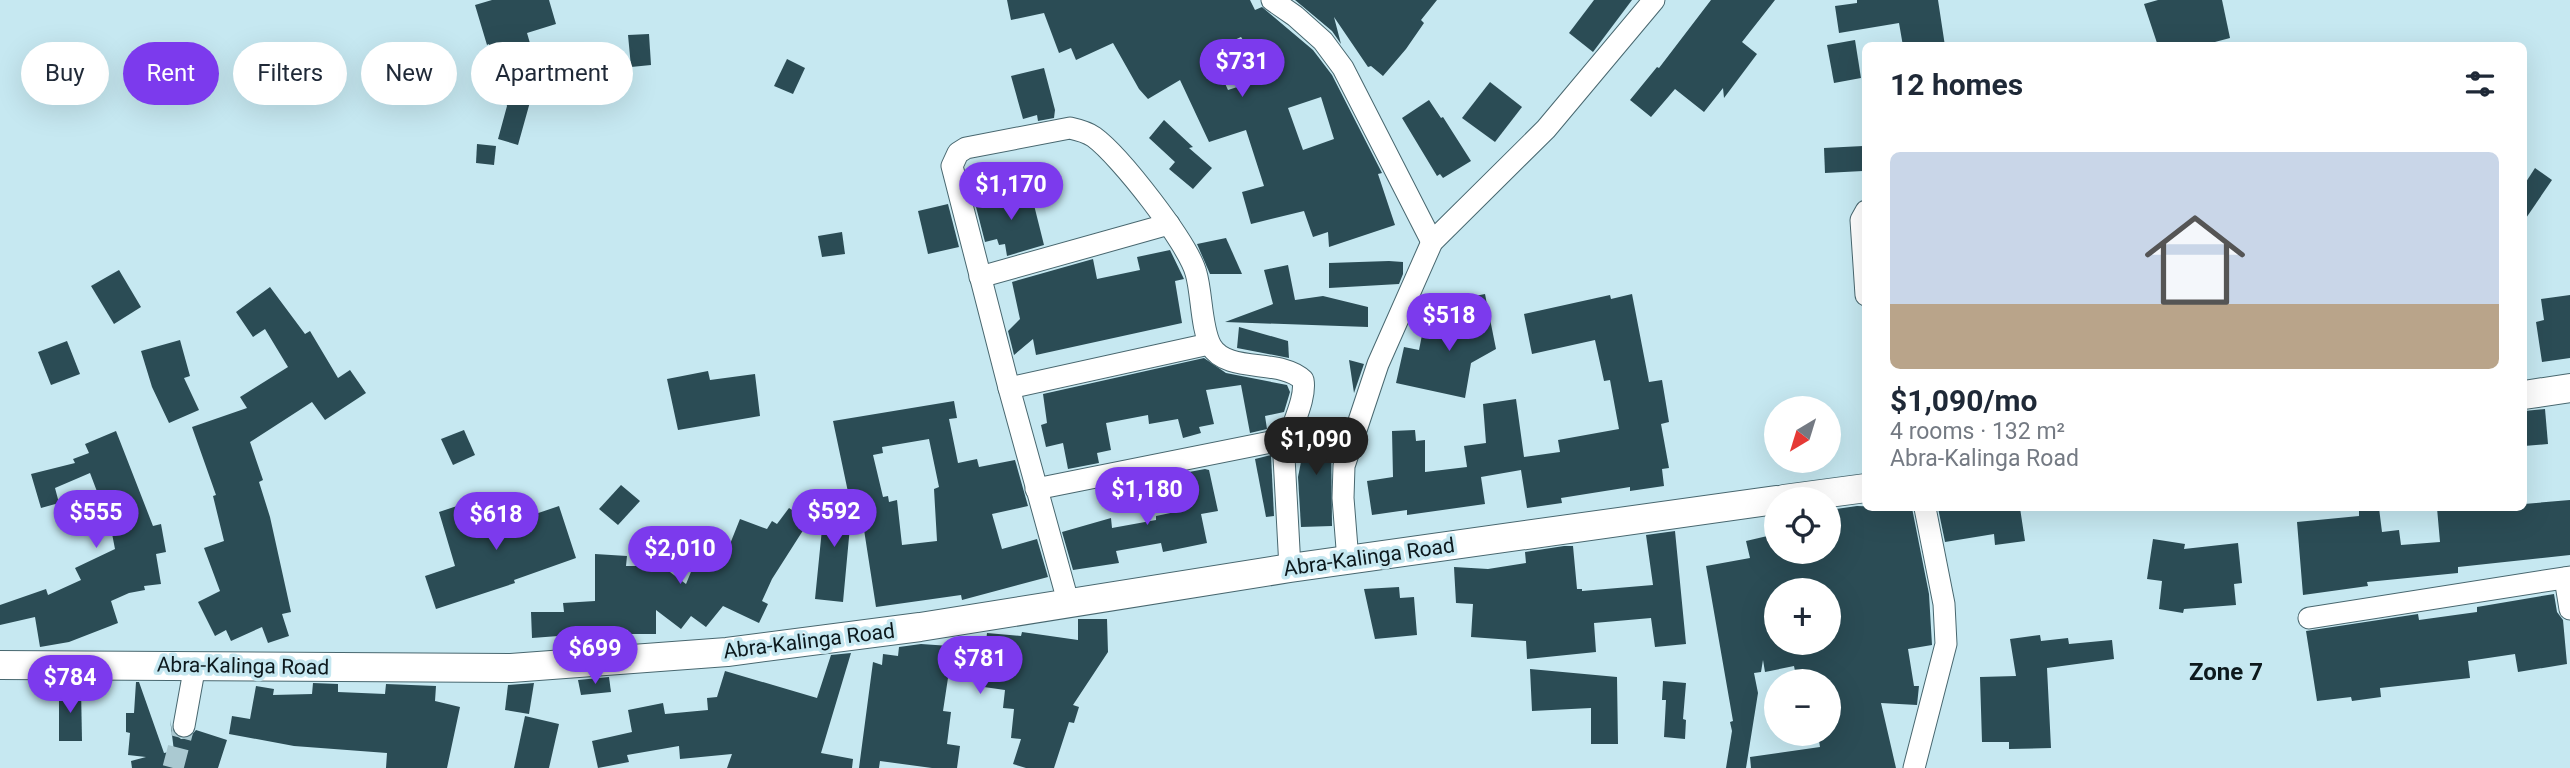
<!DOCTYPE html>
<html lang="en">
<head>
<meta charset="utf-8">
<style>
  body { margin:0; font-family:Roboto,sans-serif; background:#f2f2f3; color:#1f2937; height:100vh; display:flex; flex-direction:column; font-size:26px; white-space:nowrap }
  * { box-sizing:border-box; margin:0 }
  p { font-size:23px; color:#747a83 }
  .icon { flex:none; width:38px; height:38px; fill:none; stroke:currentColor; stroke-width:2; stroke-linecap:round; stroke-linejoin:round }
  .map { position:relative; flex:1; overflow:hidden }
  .drawer { position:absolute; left:1862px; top:42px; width:665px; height:469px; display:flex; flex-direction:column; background:#fff; border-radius:10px; box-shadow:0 7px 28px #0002 }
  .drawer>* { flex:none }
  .guide { position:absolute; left:21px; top:42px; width:665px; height:63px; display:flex; gap:14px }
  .needle { width:46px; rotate:218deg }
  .tools { position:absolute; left:1764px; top:396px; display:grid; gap:14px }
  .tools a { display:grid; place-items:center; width:77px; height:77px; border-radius:50%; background:#fff; box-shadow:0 7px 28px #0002; font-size:35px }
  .price { position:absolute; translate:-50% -60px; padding:0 16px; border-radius:24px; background:#7c3aed; color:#fff; font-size:23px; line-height:46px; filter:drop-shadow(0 2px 4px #0008) }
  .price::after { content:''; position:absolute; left:50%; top:42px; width:21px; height:16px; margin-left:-10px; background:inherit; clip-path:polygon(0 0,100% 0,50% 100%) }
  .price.current { background:#222; color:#fff }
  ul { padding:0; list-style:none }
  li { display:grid; align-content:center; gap:14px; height:371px; padding:0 28px }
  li+li { border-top:2px solid #e0e1e3 }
  li span { display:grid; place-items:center; height:217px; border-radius:10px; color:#555 }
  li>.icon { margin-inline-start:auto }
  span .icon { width:126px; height:126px; fill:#fffc; stroke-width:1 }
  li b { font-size:30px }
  h2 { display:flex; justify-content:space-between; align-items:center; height:84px; padding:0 28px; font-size:30px }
  .chip { padding:0 24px; border-radius:32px; background:#fff; box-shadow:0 7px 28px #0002; font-size:24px; line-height:63px }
  .chip.current { background:#7c3aed; color:#fff }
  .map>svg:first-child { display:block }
</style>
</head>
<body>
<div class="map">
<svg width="2570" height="768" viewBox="0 0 2570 768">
  <rect width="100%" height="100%" fill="#c6e8f1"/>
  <g fill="#2b4c55" fill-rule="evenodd">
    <path d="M492 0H549L556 24 527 33 546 98 530 102 518 145 498 139 507 106 489 44 487 45 475 5Z"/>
    <path d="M1007 0H1250L1255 10 1262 7 1313 50 1332 75 1382 173 1378 174 1395 225 1329 247 1328 232 1313 237 1304 211 1251 224 1242 192 1264 186 1246 130 1209 142 1180 80 1148 99 1139 89 1113 43 1076 60 1071 48 1059 53 1044 13 1011 20ZM1241 37 1268 77 1228 90 1210 51ZM1321 97 1334 139 1303 150 1288 108Z"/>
    <path d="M1295 0H1437L1421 20 1424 23 1406 49 1383 76 1371 66 1368 67 1334 17 1341 44 1332 31Z"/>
    <path d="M1594 0H1632L1593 52 1569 33Z"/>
    <path d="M1711 0H1775L1742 42 1757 54 1724 98 1723 88 1704 112 1675 89 1651 117 1630 100 1657 67 1659 68Z"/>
    <path d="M1857 0H1938L1945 46H1903L1899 23 1839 33 1835 6 1857 3Z"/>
    <path d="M2158 0H2222L2230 38 2200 46H2158L2144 4Z"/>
    <path d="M649 34 651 65 631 67 628 35Z"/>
    <path d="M1855 40 1861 78 1834 83 1827 45Z"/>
    <path d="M787 59 805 68 793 94 774 86Z"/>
    <path d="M1044 68 1055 110 1054 118 1038 121 1037 115 1023 119 1011 76Z"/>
    <path d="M1490 82 1522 107 1495 142 1462 118Z"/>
    <path d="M1429 100 1441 118 1443 117 1471 161 1443 178 1440 174 1437 176 1402 118Z"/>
    <path d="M1164 120 1193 147 1189 148 1212 168 1193 189 1169 169 1175 162 1149 138Z"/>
    <path d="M477 144 496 146 494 165 476 163Z"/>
    <path d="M1863 146V171L1825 173 1824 148Z"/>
    <path d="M2535 168 2552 180 2524 221V185Z"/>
    <path d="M1030 189 1044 245 1007 256 1005 244 999 245 997 239 985 242 975 203Z"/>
    <path d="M948 204 959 247 928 254 918 211Z"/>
    <path d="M842 232 845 254 822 257 818 236Z"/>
    <path d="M1226 238 1242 274H1210L1197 244Z"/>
    <path d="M1170 250 1184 279 1175 281 1182 323 1036 355 1033 339 1014 355 1008 331 1020 319 1012 282 1093 259 1097 279 1140 270 1137 257Z"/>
    <path d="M1389 261 1403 262V274L1399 284 1329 288V263Z"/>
    <path d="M1288 265 1295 300 1323 296 1368 307V327L1225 322 1273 304 1264 270Z"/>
    <path d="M119 270 141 307 114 324 91 286Z"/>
    <path d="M270 287 305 334 310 331 338 378 350 370 366 393 325 420 312 402 250 442 263 480 259 482 270 517 291 612 282 614 289 636 268 643 262 627 231 641 226 630 215 636 198 602 220 591 204 548 224 541 213 496 216 495 192 427 247 408 240 397 288 367 265 329 253 337 236 312Z"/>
    <path d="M1485 294 1496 349 1471 363 1465 398 1396 383 1404 347 1419 350 1425 320 1472 330 1465 298Z"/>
    <path d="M1632 294 1649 382 1662 380 1669 422 1661 424 1669 468 1662 469 1664 486 1630 491V487L1561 498 1562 503 1527 508 1521 470 1481 477 1485 504 1407 515V510L1372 515 1367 481 1393 477 1392 431 1415 430 1416 441 1425 440V472L1467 467 1464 446 1486 443 1483 404 1516 399 1524 457 1560 452 1558 440 1619 429 1610 380 1604 381 1595 340 1532 354 1524 314 1610 295 1611 299Z"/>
    <path d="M2570 295V358L2542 362 2536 322 2544 320 2541 299Z"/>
    <path d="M1239 327 1288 341 1289 358 1237 348Z"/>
    <path d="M180 340 190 376 184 378 199 410 169 423 152 387 141 351Z"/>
    <path d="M67 341 80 374 51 385 38 352Z"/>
    <path d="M1204 358 1226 373 1287 385 1290 392 1284 412 1265 416 1267 429 1250 433 1241 385 1206 390 1214 424 1199 427 1201 433 1183 438 1178 419 1149 424 1148 415 1106 423 1111 450 1097 453 1099 463 1068 469 1063 443 1046 447 1041 425 1047 423 1043 394Z"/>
    <path d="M1349 360 1364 364 1354 393Z"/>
    <path d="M708 371 710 380 755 374 760 416 678 430 667 379Z"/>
    <path d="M954 401 957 418 949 419 958 463 977 459 979 467 1015 460 1028 506 992 514 1002 549 1037 539 1048 577 962 600 961 595 876 607 858 491 848 492 833 421ZM929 439 939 487 934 489 937 541 902 545 897 500 889 502 888 496 883 497 873 455 883 453 882 447Z"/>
    <path d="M2545 409 2548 444 2524 446V411Z"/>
    <path d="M1309 421 1331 425 1332 526 1301 527 1298 477Z"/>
    <path d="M464 430 475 455 453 465 441 439Z"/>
    <path d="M116 431 153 526 161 524 166 552 156 554 161 584 144 586 145 590 129 593 111 601 118 623 69 642 40 647 35 617 0 625V605L46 589 48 595 81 580 75 568 115 549 107 508 104 510 90 473 55 488 59 503 41 508 31 474 75 463 73 459 89 453 85 444Z"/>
    <path d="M1271 455 1274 516 1266 517 1255 459Z"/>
    <path d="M1205 469 1209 470 1218 511 1201 514 1207 543 1163 552 1161 543 1116 551 1119 563 1073 570 1062 532 1111 518 1112 528 1156 520V516L1180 511 1173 475Z"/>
    <path d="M621 485 640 501 618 525 599 509Z"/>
    <path d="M853 494 843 602 815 599 822 529 826 531 825 498Z"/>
    <path d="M475 500 481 526 500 518 503 525 559 506 576 558 514 580 515 583 436 609 425 576 455 566 439 512Z"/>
    <path d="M2570 500V555L2458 567V573L2367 582 2368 586 2303 595 2297 522 2359 516V508H2379L2382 532 2399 530 2401 545 2440 542 2437 508H2524V504Z"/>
    <path d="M1857 506 1912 508 1929 594 1932 645 1908 649 1914 686H1919L1917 705 1881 703 1896 768H1751L1750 757 1820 747 1818 734 1829 733V681H1797L1794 666 1765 672 1763 660 1761 672 1754 673 1758 693 1746 768H1726L1732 731 1730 722 1733 721 1706 566 1750 558 1746 541 1776 534V551H1829V510ZM1776 590H1829V642H1776Z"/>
    <path d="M789 508 809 521 772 579 762 601 768 604 759 623 723 606 706 627 691 616 681 629 656 610V634H628V630L585 628V634L532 638 531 612H564L563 603 595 601V554L627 556 626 566H662L686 584 700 550 709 554 711 548 726 554 740 519 767 529 772 521 777 524Z"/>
    <path d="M1938 508H2020L2025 541 1995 545 1994 534 1945 542Z"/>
    <path d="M1675 531 1686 644 1655 647 1651 618 1594 623 1596 652 1527 659 1526 641 1471 637 1473 604 1456 603 1454 567 1488 569 1526 563 1525 552 1564 546H1573L1577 589H1582V591L1653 585 1646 535Z"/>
    <path d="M2153 539 2185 544 2184 549 2238 543 2242 583 2234 584 2236 605 2184 609 2183 613 2159 609 2162 581 2147 579Z"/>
    <path d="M1399 587 1400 598 1414 597 1417 635 1375 639 1364 589Z"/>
    <path d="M2554 594 2557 612 2563 620 2567 664 2518 672 2515 654 2468 661 2470 678 2380 688 2381 697 2352 701 2351 697 2317 701 2306 631 2418 614 2419 620 2477 612V607Z"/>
    <path d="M1078 619H1107L1108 652 1073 705 1079 707 1074 723 1069 722 1054 768H1026L1013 764 1021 739 1011 738 1014 709 1003 708 1005 690 984 687 985 679 948 678 943 711 951 712 947 744 960 746 957 768H932L880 761 879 768H859L873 662 882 665 883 654 898 656 899 647 921 644 950 646 949 656 984 658 987 633 1021 636 1022 632 1078 640Z"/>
    <path d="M2040 635 2041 641 2068 638 2069 644 2112 640 2114 659 2047 668 2051 748 2009 749V742H1982L1980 677 2016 676 2010 639Z"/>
    <path d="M851 653 821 753 853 759 852 768H727L732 754 680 759 679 746 627 755 629 762 598 768 592 741 632 732 628 710 663 703 665 714 708 710 707 698 717 697 725 671 817 698 831 655Z"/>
    <path d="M1530 669 1617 677 1618 744H1591V708L1532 711Z"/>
    <path d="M609 677 611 692 581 695 578 680Z"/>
    <path d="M1663 681 1686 683 1683 719 1686 720 1685 739 1664 737 1666 700H1662Z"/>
    <path d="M136 682H139L164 753 174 751 170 719 172 731 181 739 189 738 196 730 227 740 218 768H132L131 761 146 757 128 755 130 733 126 732V713H134Z"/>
    <path d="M313 683 338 684V692L385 694 386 684 436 686 435 701 460 707 447 768H386L387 753 294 746 229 734 232 716 250 719 256 686 274 689 273 695 312 694Z"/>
    <path d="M534 683 529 714 505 710 508 685Z"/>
    <path d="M59 688H81L82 741H59Z"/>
    <path d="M525 716 559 724 549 768H514Z"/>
  </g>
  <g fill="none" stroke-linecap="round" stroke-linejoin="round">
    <path stroke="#aac9d1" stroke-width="21" stroke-dasharray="21 10" stroke-linecap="butt" d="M173 768 184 726"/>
    <g stroke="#48676f" stroke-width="23">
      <g id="minor">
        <path d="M1272 0 1295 16 1323 41 1343 68 1432 242"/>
        <path d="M1866 211 1861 220 1866 295"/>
        <path d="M980 277 1169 224"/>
        <path d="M1009 388 1209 344"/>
        <path d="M1036 489 1286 439"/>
        <path d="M1348 561 1343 498 1344 466 1378 364 1432 242 1546 129 1654 0"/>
        <path d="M2565 578 2570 609"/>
        <path d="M1069 605 1009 388 952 166 958 153 966 148 1070 128C1079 130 1087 132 1094 137 1120 156 1188 243 1196 273 1202 293 1201 329 1211 346 1227 374 1281 358 1303 380 1307 401 1287 433 1284 457L1290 568"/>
        <path d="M2309 618 2570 577"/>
        <path d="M184 726 195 665"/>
        <path d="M1914 768 1946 644 1944 604 1925 508"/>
      </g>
    </g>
    <g stroke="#48676f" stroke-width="30">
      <g id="major">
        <path d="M2524 395 2570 388"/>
        <path d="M1784 499 1866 488"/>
        <path d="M0 665 511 668 727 652 920 627 1290 568 1776 500"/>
      </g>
    </g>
    <use href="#minor" stroke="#fff" stroke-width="21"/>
    <use href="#major" stroke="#fff" stroke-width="28"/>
  </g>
  <g text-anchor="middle" stroke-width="7" stroke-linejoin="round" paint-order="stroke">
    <g font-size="21" fill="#0d191d" stroke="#c6e8f1">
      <text transform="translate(1369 557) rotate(-8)" y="7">Abra-Kalinga Road</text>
      <text transform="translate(809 641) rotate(-7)" y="7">Abra-Kalinga Road</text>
      <text transform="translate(243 666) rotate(1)" y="7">Abra-Kalinga Road</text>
    </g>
    <g font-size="24" font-weight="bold" fill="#0d191d" stroke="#c6e8f1">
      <text x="2226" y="680">Zone 7</text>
    </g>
  </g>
</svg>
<div class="tools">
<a><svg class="needle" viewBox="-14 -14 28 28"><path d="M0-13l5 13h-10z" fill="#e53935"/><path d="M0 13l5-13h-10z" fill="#747a83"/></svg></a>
<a><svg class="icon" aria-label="locate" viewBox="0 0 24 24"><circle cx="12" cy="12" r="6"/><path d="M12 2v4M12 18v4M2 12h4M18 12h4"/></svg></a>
<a>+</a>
<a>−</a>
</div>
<b class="price" style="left:1242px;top:99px">$731</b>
<b class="price" style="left:1011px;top:222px">$1,170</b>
<b class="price" style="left:1449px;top:353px">$518</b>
<b class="price current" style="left:1316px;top:477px">$1,090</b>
<b class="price" style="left:1147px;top:527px">$1,180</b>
<b class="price" style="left:834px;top:549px">$592</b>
<b class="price" style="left:96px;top:550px">$555</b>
<b class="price" style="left:496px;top:552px">$618</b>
<b class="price" style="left:680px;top:586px">$2,010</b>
<b class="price" style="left:595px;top:686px">$699</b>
<b class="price" style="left:980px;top:696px">$781</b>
<b class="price" style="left:70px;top:715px">$784</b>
<div class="guide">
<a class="chip">Buy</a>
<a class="chip current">Rent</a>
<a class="chip">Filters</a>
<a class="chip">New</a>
<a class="chip">Apartment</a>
</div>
<section class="drawer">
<h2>12 homes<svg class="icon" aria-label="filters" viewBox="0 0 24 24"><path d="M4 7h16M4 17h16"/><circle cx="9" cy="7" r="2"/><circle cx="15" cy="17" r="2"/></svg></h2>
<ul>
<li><span style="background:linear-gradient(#c9d6e8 70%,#b9a48a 0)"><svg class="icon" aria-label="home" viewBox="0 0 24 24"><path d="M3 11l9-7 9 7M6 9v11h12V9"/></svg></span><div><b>$1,090/mo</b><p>4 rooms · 132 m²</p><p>Abra-Kalinga Road</p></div></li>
</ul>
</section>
</div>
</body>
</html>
